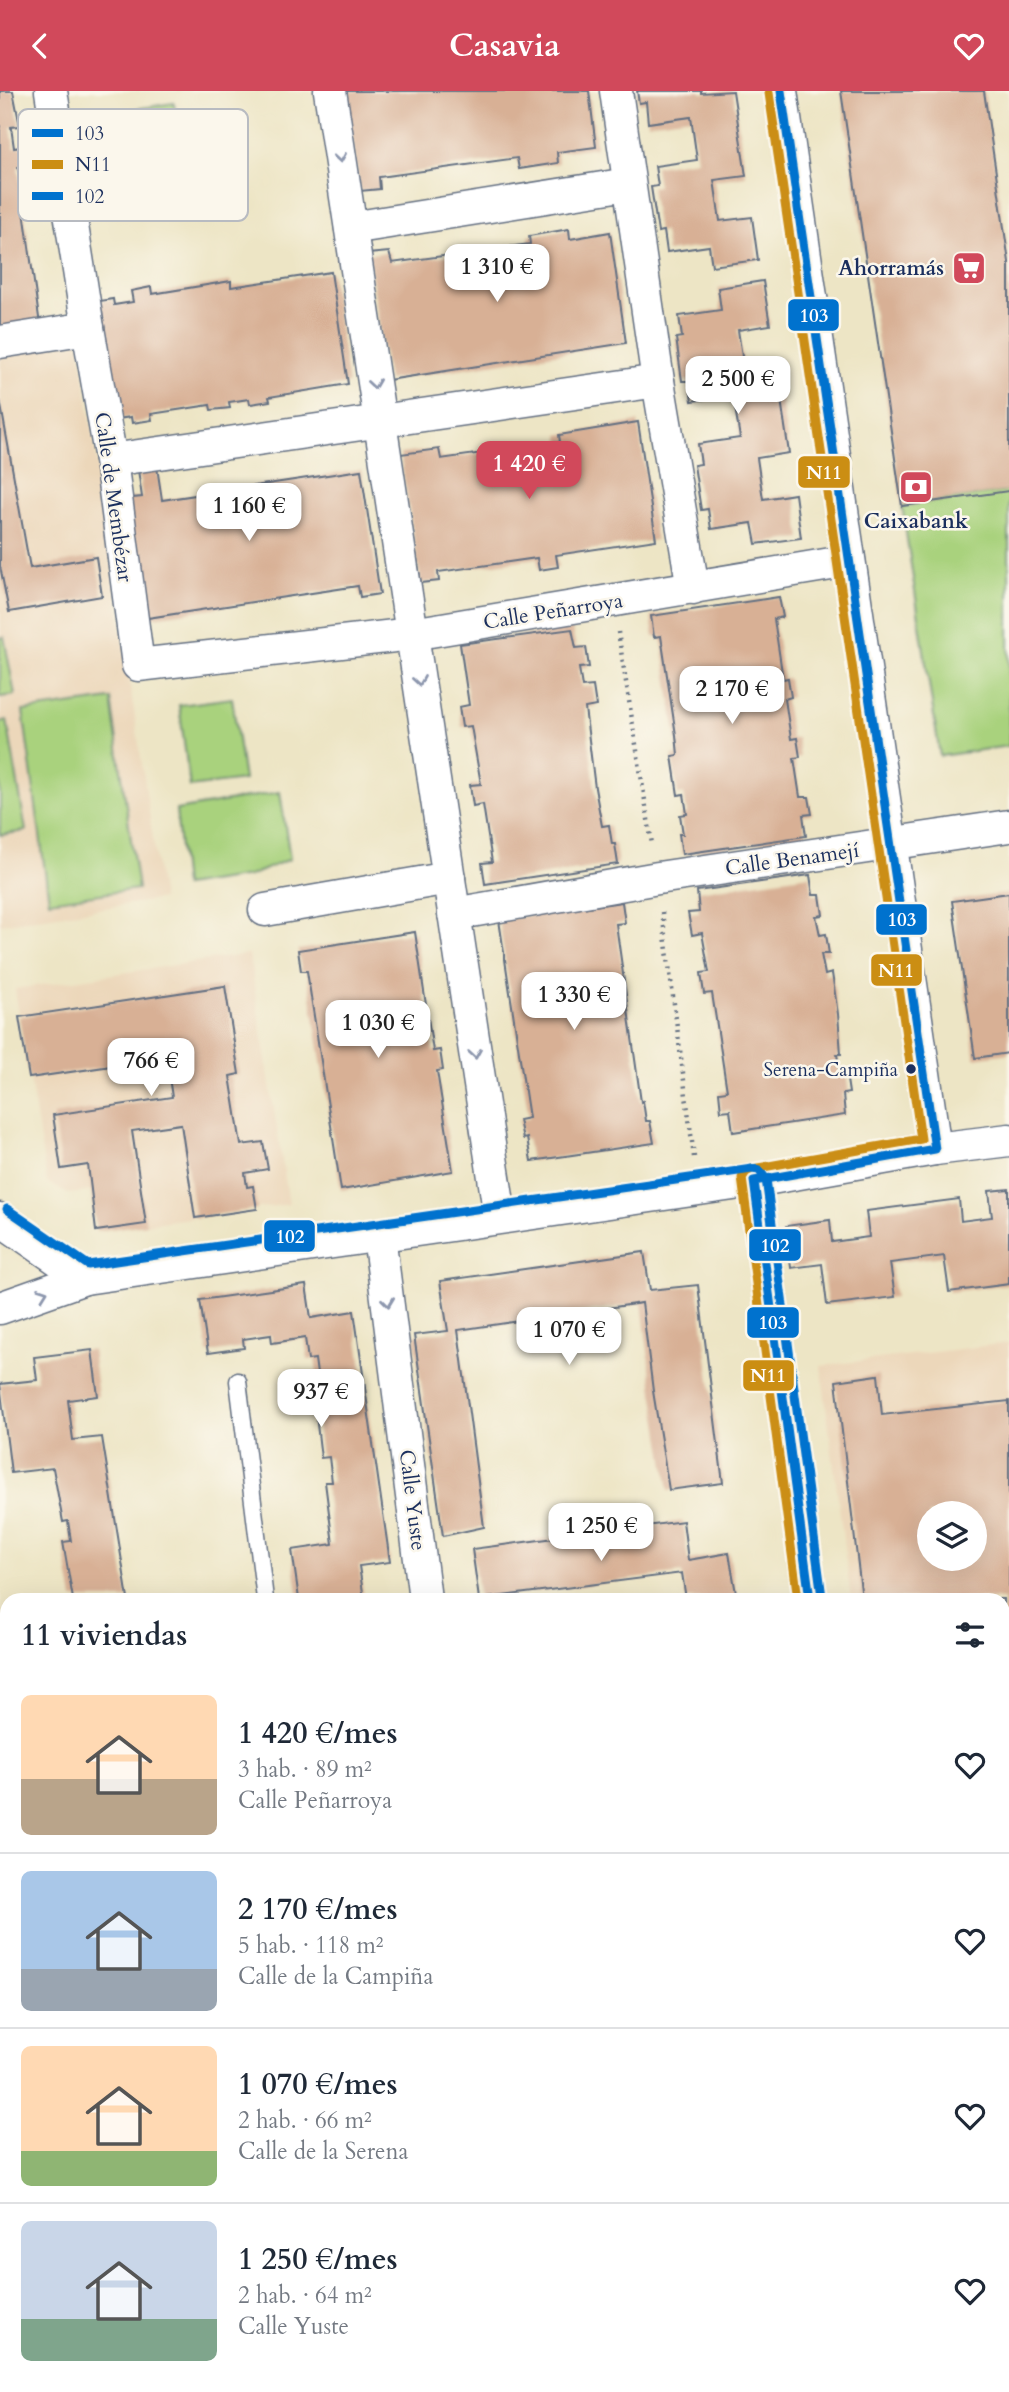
<!DOCTYPE html>
<html lang="es">
<head>
<meta charset="utf-8">
<style>
  body { margin:0; font-family:Cardo,serif; background:#f2f2f3; color:#1f2937; height:100vh; display:flex; flex-direction:column; font-size:26px; white-space:nowrap }
  * { box-sizing:border-box; margin:0 }
  p { font-size:23px; color:#747a83 }
  .icon { flex:none; width:38px; height:38px; fill:none; stroke:currentColor; stroke-width:2; stroke-linecap:round; stroke-linejoin:round }
  .map { position:relative; flex:1; overflow:hidden }
  .side { position:absolute; left:0px; top:1502px; width:1010px; height:800px; display:flex; flex-direction:column; background:#fff; border-radius:21px 21px 0 0; box-shadow:0 7px 28px #0002 }
  .side>* { flex:none }
  .tools { position:absolute; left:917px; top:1410px; display:grid; gap:14px }
  .tools a { display:grid; place-items:center; width:70px; height:70px; border-radius:50%; background:#fff; box-shadow:0 7px 28px #0002; font-size:35px }
  .price { position:absolute; translate:-50% -60px; padding:0 16px; border-radius:14px; background:#fff; color:#222; font-size:23px; line-height:46px; filter:drop-shadow(0 2px 4px #0008) }
  .price::after { content:''; position:absolute; left:50%; top:42px; width:21px; height:16px; margin-left:-10px; background:inherit; clip-path:polygon(0 0,100% 0,50% 100%) }
  .price.active { background:#d1495b; color:#fff }
  ul { padding:0; list-style:none }
  li { display:flex; align-items:center; gap:21px; height:175px; padding:0 21px }
  li+li { border-top:2px solid #e0e1e3 }
  li span { display:grid; place-items:center; flex:none; width:196px; height:140px; border-radius:10px; color:#555 }
  li>.icon { margin-inline-start:auto }
  span .icon { width:84px; height:84px; fill:#fffc; stroke-width:1 }
  li b { font-size:30px }
  h2 { display:flex; justify-content:space-between; align-items:center; height:84px; padding:0 21px; font-size:30px }
  header { display:flex; justify-content:space-between; align-items:center; height:91px; padding:0 21px; background:#d1495b; color:#fff; font-size:32px; font-weight:700 }
  .map>svg:first-child { display:block }
</style>
</head>
<body>
<header><svg class="icon" aria-label="back" viewBox="0 0 24 24"><path d="M15 5l-7 7 7 7"/></svg>Casavia<svg class="icon" aria-label="heart" viewBox="0 0 24 24"><path d="M12 20l-8-8c-3-5 5-10 8-4 3-6 11-1 8 4z"/></svg></header>
<div class="map">
<svg width="1009" height="2301" viewBox="0 0 1009 2301">
  <rect width="100%" height="100%" fill="#fbf7ec"/>
  <filter id="ink" filterUnits="userSpaceOnUse"><feTurbulence type="fractalNoise" baseFrequency=".0143" numOctaves="2"/><feDisplacementMap in="SourceGraphic" scale="14" xChannelSelector="R" yChannelSelector="G"/><feConvolveMatrix kernelMatrix="1 2 1 2 8 2 1 2 1" color-interpolation-filters="sRGB"/></filter>
  <filter id="wash" filterUnits="userSpaceOnUse"><feTurbulence type="fractalNoise" baseFrequency=".00686" numOctaves="4" result="noise"/><feDisplacementMap in="SourceGraphic" scale="28" xChannelSelector="R" yChannelSelector="G"/><feGaussianBlur stdDeviation="1.57" result="paint"/><feColorMatrix in="noise" values="0 0 0 0 0 0 0 0 0 0 0 0 0 0 0 0 0 1.4 0 .05"/><feComposite in="paint" operator="in"/></filter>
  <g filter="url(#wash)">
    <rect width="100%" height="100%" fill="#ede5c5"/>
    <g fill="#ecd7ba" fill-rule="evenodd">
      <path d="M79 250 162 808 0 833V261Z"/>
      <path d="M249 863 289 1113 96 1140 91 1100 68 1103 47 1091 15 898Z"/>
      <path d="M1009 1252V1705H1003V1508H851L821 1275ZM929 1423H975V1468H929Z"/>
    </g>
    <g fill="#a9d27d" stroke="#62806e" stroke-width="2">
      <path d="M174 12 188 99 131 108 116 21Z"/>
      <path d="M1009 400V655L940 665 902 415Z"/>
      <path d="M4 546 15 604 0 606V547Z"/>
      <path d="M232 607 244 689 190 696 179 614Z"/>
      <path d="M111 608 138 798 49 810 23 620Z"/>
      <path d="M7 629 26 740 0 744V631Z"/>
      <path d="M280 701 290 768 249 785 184 795 176 719Z"/>
      <rect x="1003" y="1593" width="6" height="98"/>
    </g>
    <g id="blocks">
      <g fill="#d8b095" fill-rule="evenodd">
        <path d="M0 0H13L20 35 11 36 14 57 28 55 31 74 18 76 21 95 33 93 36 112 23 113 40 234 0 240Z"/>
        <path d="M346 0H589L596 56 557 61 558 72 519 78 517 67 379 86 380 98 360 100Z"/>
        <path d="M637 0H701V2L733 0 746 85 714 89 720 130 752 126 758 169 712 175 709 155 667 161 664 140 658 141 651 96 658 95 655 75 697 69 691 26 648 32 646 11 639 12Z"/>
        <path d="M841 0H984L1009 171V400L902 415Z"/>
        <path d="M569 138 570 148 610 141 626 252 388 289 368 163 389 161 392 172 530 153 529 145Z"/>
        <path d="M331 181 348 293 269 306 270 310 250 313 249 308 229 311 230 317 211 319 210 314 151 323 152 329 132 332 131 326 111 329 93 211 113 208 114 214 133 211 131 200 151 196 152 203 231 190V196Z"/>
        <path d="M763 190 770 234 738 239 744 279 776 275 789 362 757 367 763 408 795 403 801 447 756 453 752 432 711 438 708 418 701 419 694 374 701 373 698 353 740 347 733 304 692 310 689 290H682L676 247 682 246 679 225 721 219 718 197Z"/>
        <path d="M0 309 30 477 96 466 102 505 9 521 0 475Z"/>
        <path d="M638 331 656 449 556 464 558 476 539 479 537 467 438 481 439 490 421 492 400 363 439 358 441 368 560 351 559 344Z"/>
        <path d="M157 376 162 409 361 379 380 503 360 506 358 495 141 528 123 408 142 406 138 379Z"/>
        <path d="M779 506 783 526 774 528 783 588 788 587 791 606 785 608 791 648 797 647 800 666 794 667 800 706H809L812 723 803 724 806 745 682 763 679 743H683L680 724 687 723 684 703 678 704 672 665 678 664 676 644 661 545 654 546 651 525Z"/>
        <path d="M572 538 576 557 586 556 589 576 579 577 582 596 593 595 596 615 585 617 595 697 602 735 609 734 612 753H615L618 773 485 793 482 772 492 771 483 713 473 715 470 694 481 693 471 635 462 636 459 616 469 614 460 553Z"/>
        <path d="M810 784 813 804H820L823 824 816 825 820 844 826 843 829 863H821L825 884 832 882 838 923 841 963H837L840 983 846 982 849 1002 843 1003 845 1024 733 1041 730 1019 721 1020 719 1001 727 1000 712 902 704 903 701 882 709 881 702 842 692 844 688 822 699 821 697 800Z"/>
        <path d="M1009 802V962L975 967 952 810Z"/>
        <path d="M622 811 625 832 616 833 641 1011 643 1010 646 1030H650L654 1052 531 1070 527 1047 523 1048 519 1029 529 1027 499 829Z"/>
        <path d="M415 841 433 960 440 959 443 979 437 980 453 1080 341 1099 307 880H301L298 859Z"/>
        <path d="M225 895 239 983 230 985 241 1054 263 1051 268 1078 245 1082 247 1096 253 1095 257 1118 195 1127 181 1033 132 1040 146 1133 96 1140 88 1074 61 1078 53 1024 172 1006 166 967 29 987 19 926Z"/>
        <path d="M1009 1098V1193L949 1201 944 1165 890 1172 895 1206 827 1214 822 1173 791 1177 786 1135 830 1129 832 1151 869 1146 866 1120 959 1108 961 1130 992 1126 989 1100Z"/>
        <path d="M644 1161 650 1199 698 1194 723 1392 669 1399 653 1300 642 1212 458 1239 484 1436 443 1445 414 1244 448 1240 440 1190Z"/>
        <path d="M306 1194 311 1227 354 1220 390 1471 359 1475 364 1508H299L292 1459 333 1453 325 1391H332L329 1366 321 1367 312 1291 318 1290 315 1268 308 1269 305 1247 272 1252 271 1244 243 1248 244 1257 208 1262 200 1209Z"/>
        <path d="M92 1259 98 1305 68 1309 73 1349 102 1346 128 1508H73L63 1451 71 1450 68 1430 63 1431 53 1377 11 1382 0 1293 37 1289 34 1266Z"/>
        <path d="M878 1284 882 1324 1009 1310V1558L1003 1559V1508H862L836 1290ZM929 1423H975V1468H929Z"/>
        <path d="M683 1430 688 1469 729 1462 737 1508H686L682 1482 479 1508 472 1458Z"/>
        <path d="M0 1703 7 1742V1785H5L7 1866H0Z"/>
        <path d="M1009 1728V1781H1003V1729Z"/>
        <path d="M1009 1889V1937L1003 1938V1890Z"/>
        <path d="M3 1937 7 1963 1 1964 4 1975 0 1976V1938Z"/>
        <path d="M1006 2087 1009 2090V2301H948V2294H1003V2089Z"/>
        <path d="M58 2294H223V2296L182 2301H59Z"/>
        <path d="M484 2294H536L537 2301H485Z"/>
        <path d="M779 2294H838L839 2301H780Z"/>
      </g>
    </g>
  </g>
  <g filter="url(#ink)">
    <use href="#blocks" fill-opacity="0" stroke="#646f82" stroke-width="2"/>
    <g fill="none" stroke-linecap="round" stroke-linejoin="round">
      <g stroke="#646f82" stroke-width="19">
        <path id="lane" d="M238 1290 265 1508"/>
      </g>
      <g stroke="#646f82" stroke-width="35">
        <g id="street">
          <path d="M51 0 88 237"/>
          <path d="M330 0 500 1126"/>
          <path d="M616 0 658 290 693 497"/>
          <path d="M781 0 935 1058"/>
          <path d="M351 137 628 93"/>
          <path d="M0 251 88 237 111 369 138 574 412 543 849 470"/>
          <path d="M111 369 658 290"/>
          <path d="M265 819 449 787"/>
          <path d="M454 823 658 787 1009 735"/>
          <path d="M754 1090 810 1508"/>
          <path d="M0 1128 85 1187"/>
          <path d="M379 1144 425 1508"/>
          <path d="M0 1217 85 1187 754 1090 935 1058 1009 1049"/>
          <path d="M1003 2044 1009 2043"/>
          <path d="M5 2108 7 2130"/>
          <path d="M25 2294 26 2301"/>
          <path d="M903 2294 904 2301"/>
          <path d="M362 2301 409 2294"/>
        </g>
      </g>
      <g stroke="#646f82" stroke-width="4.5" stroke-dasharray="2 5" stroke-linecap="butt">
        <path d="M618 541 652 753"/>
        <path d="M662 821 694 1066"/>
      </g>
      <use href="#lane" stroke="#fff" stroke-width="16"/>
      <use href="#street" stroke="#fff" stroke-width="32"/>
      <g stroke="#fbf7ec" stroke-width="14">
        <path id="bus-1" d="M781 0 935 1058 754 1090 810 1508"/>
      </g>
      <g stroke="#fbf7ec" stroke-width="14">
        <path id="bus-2" d="M769 2 921 1048 752 1078 746 1081 742 1087 798 1508"/>
      </g>
      <g stroke="#fbf7ec" stroke-width="14">
        <path id="bus-3" d="M7 1118 88 1174 752 1078 759 1079 766 1088 822 1506"/>
      </g>
      <use href="#bus-1" stroke="#0072ce" stroke-width="9"/>
      <use href="#bus-2" stroke="#cb8e13" stroke-width="9"/>
      <use href="#bus-3" stroke="#0072ce" stroke-width="9"/>
    </g>
    <defs><path id="oneway-chevron" d="M-2-3.5L2.5 0L-2 3.5" fill="none" stroke-width="1.6" stroke-linecap="round" stroke-linejoin="round" transform="scale(1.75)"/></defs>
    <g stroke="#8d97ae">
      <use href="#oneway-chevron" transform="translate(340 67) rotate(81)"/>
      <use href="#oneway-chevron" transform="translate(374 293) rotate(82)"/>
      <use href="#oneway-chevron" transform="translate(419 590) rotate(81)"/>
      <use href="#oneway-chevron" transform="translate(475 963) rotate(81)"/>
      <use href="#oneway-chevron" transform="translate(43 1202) rotate(-20)"/>
      <use href="#oneway-chevron" transform="translate(388 1211) rotate(83)"/>
    </g>
  </g>
  <defs>
    <g id="supermarket-square" transform="scale(1.75)"><rect x="-9" y="-9" width="18" height="18" rx="4" fill="#d1495b" stroke="#fbf7ec"/><path d="M-6-5.5h2.5l.6 2H6L4.5 2H-2.5L-4.4-4H-6ZM-1.5 3.2a1.3 1.3 0 1 0 .1 0ZM3 3.2a1.3 1.3 0 1 0 .1 0Z" fill="#fff"/></g>
    <g id="bank-square" transform="scale(1.75)"><rect x="-9" y="-9" width="18" height="18" rx="4" fill="#d1495b" stroke="#fbf7ec"/><path d="M-6-4H6V4H-6ZM0-2.3a2.3 2.3 0 1 0 0 4.6a2.3 2.3 0 1 0 0-4.6Z" fill="#fff"/></g>
  </defs>
  <g fill-rule="evenodd">
    <use href="#supermarket-square" x="969" y="177"/>
    <use href="#bank-square" x="916" y="396"/>
  </g>
  <circle fill="#1b2f5e" stroke="#fbf7ec" stroke-width="2.5" cx="911" cy="978" r="6"/>
  <g text-anchor="middle" stroke-width="5" stroke-linejoin="round" paint-order="stroke">
    <g font-size="19" fill="#1b2f5e" stroke="#fbf7ec" text-anchor="end">
      <text x="898" y="985">Serena-Campiña</text>
    </g>
    <g font-size="21" font-weight="bold" fill="#1b2f5e" stroke="#fbf7ec" text-anchor="end">
      <text x="944" y="184">Ahorramás</text>
      <text x="916" y="437" text-anchor="middle">Caixabank</text>
    </g>
    <g font-size="21" fill="#1b2f5e" stroke="#fbf7ec">
      <text transform="translate(114 406) rotate(82)" y="7">Calle de Membézar</text>
      <text transform="translate(553 520) rotate(-9)" y="7">Calle Peñarroya</text>
      <text transform="translate(792 768) rotate(-8)" y="7">Calle Benamejí</text>
      <text transform="translate(413 1409) rotate(83)" y="7">Calle Yuste</text>
    </g>
  </g>
  <rect x="18" y="18" width="230" height="112" rx="10" fill="#fbf7ec" stroke="#b8bbc1" stroke-width="2"/>
  <rect x="32" y="38" width="31" height="8" fill="#0072ce"/>
  <rect x="32" y="69" width="31" height="9" fill="#cb8e13"/>
  <rect x="32" y="101" width="31" height="8" fill="#0072ce"/>
  <g font-size="19" fill="#1b2f5e">
    <text x="75" y="49">103</text>
    <text x="75" y="80">N11</text>
    <text x="75" y="112">102</text>
  </g>
  <g stroke="#fbf7ec" stroke-width="2.5">
    <rect x="787" y="207" width="53" height="34" rx="7" fill="#0072ce"/>
    <rect x="797" y="364" width="54" height="34" rx="7" fill="#cb8e13"/>
    <rect x="875" y="812" width="53" height="33" rx="7" fill="#0072ce"/>
    <rect x="870" y="862" width="53" height="34" rx="7" fill="#cb8e13"/>
    <rect x="263" y="1128" width="53" height="34" rx="7" fill="#0072ce"/>
    <rect x="748" y="1137" width="54" height="34" rx="7" fill="#0072ce"/>
    <rect x="746" y="1215" width="54" height="33" rx="7" fill="#0072ce"/>
    <rect x="742" y="1268" width="53" height="33" rx="7" fill="#cb8e13"/>
  </g>
  <g font-size="19" text-anchor="middle" font-weight="bold" fill="#fff">
    <text x="814" y="231">103</text>
    <text x="824" y="388">N11</text>
    <text x="902" y="835">103</text>
    <text x="896" y="886">N11</text>
    <text x="290" y="1152">102</text>
    <text x="775" y="1161">102</text>
    <text x="773" y="1238">103</text>
    <text x="768" y="1291">N11</text>
  </g>
</svg>
<div class="tools">
<a><svg class="icon" aria-label="layers" viewBox="0 0 24 24"><path d="M12 4l9 5-9 5-9-5zM3 14l9 5 9-5"/></svg></a>
</div>
<b class="price" style="left:497px;top:213px">1 310 €</b>
<b class="price" style="left:738px;top:325px">2 500 €</b>
<b class="price active" style="left:529px;top:410px">1 420 €</b>
<b class="price" style="left:249px;top:452px">1 160 €</b>
<b class="price" style="left:732px;top:635px">2 170 €</b>
<b class="price" style="left:574px;top:941px">1 330 €</b>
<b class="price" style="left:378px;top:969px">1 030 €</b>
<b class="price" style="left:151px;top:1007px">766 €</b>
<b class="price" style="left:569px;top:1276px">1 070 €</b>
<b class="price" style="left:321px;top:1338px">937 €</b>
<b class="price" style="left:601px;top:1472px">1 250 €</b>
<section class="side">
<h2>11 viviendas<svg class="icon" aria-label="filters" viewBox="0 0 24 24"><path d="M4 7h16M4 17h16"/><circle cx="9" cy="7" r="2"/><circle cx="15" cy="17" r="2"/></svg></h2>
<ul>
<li><span style="background:linear-gradient(#ffd9b3 60%,#b9a48a 0)"><svg class="icon" aria-label="home" viewBox="0 0 24 24"><path d="M3 11l9-7 9 7M6 9v11h12V9"/></svg></span><div><b>1 420 €/mes</b><p>3 hab. · 89 m²</p><p>Calle Peñarroya</p></div><svg class="icon" aria-label="heart" viewBox="0 0 24 24"><path d="M12 20l-8-8c-3-5 5-10 8-4 3-6 11-1 8 4z"/></svg></li>
<li><span style="background:linear-gradient(#a9c7e8 70%,#9aa5b1 0)"><svg class="icon" aria-label="home" viewBox="0 0 24 24"><path d="M3 11l9-7 9 7M6 9v11h12V9"/></svg></span><div><b>2 170 €/mes</b><p>5 hab. · 118 m²</p><p>Calle de la Campiña</p></div><svg class="icon" aria-label="heart" viewBox="0 0 24 24"><path d="M12 20l-8-8c-3-5 5-10 8-4 3-6 11-1 8 4z"/></svg></li>
<li><span style="background:linear-gradient(#ffd9b3 75%,#8fb573 0)"><svg class="icon" aria-label="home" viewBox="0 0 24 24"><path d="M3 11l9-7 9 7M6 9v11h12V9"/></svg></span><div><b>1 070 €/mes</b><p>2 hab. · 66 m²</p><p>Calle de la Serena</p></div><svg class="icon" aria-label="heart" viewBox="0 0 24 24"><path d="M12 20l-8-8c-3-5 5-10 8-4 3-6 11-1 8 4z"/></svg></li>
<li><span style="background:linear-gradient(#c9d6e8 70%,#7fa58c 0)"><svg class="icon" aria-label="home" viewBox="0 0 24 24"><path d="M3 11l9-7 9 7M6 9v11h12V9"/></svg></span><div><b>1 250 €/mes</b><p>2 hab. · 64 m²</p><p>Calle Yuste</p></div><svg class="icon" aria-label="heart" viewBox="0 0 24 24"><path d="M12 20l-8-8c-3-5 5-10 8-4 3-6 11-1 8 4z"/></svg></li>
</ul>
</section>
</div>
</body>
</html>
